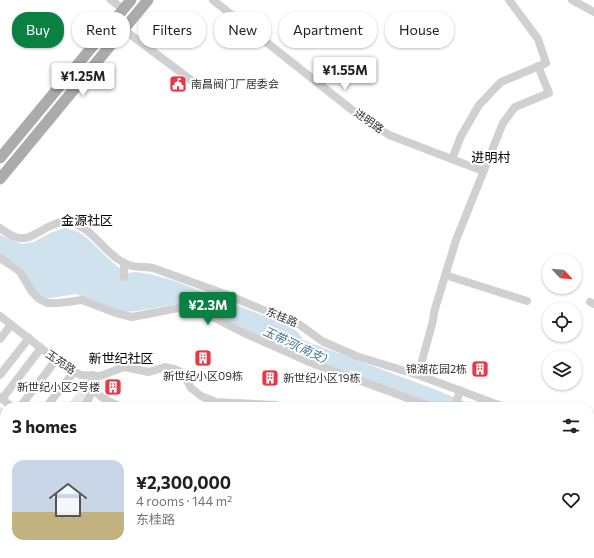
<!DOCTYPE html>
<html lang="en">
<head>
<meta charset="utf-8">
<style>
  body { margin:0; font-family:Commissioner,"Noto Sans SC",sans-serif; background:#f6f6f6; color:#202124; height:100vh; display:flex; flex-direction:column; font-size:15px; white-space:nowrap }
  * { box-sizing:border-box; margin:0 }
  p { font-size:13px; color:#757577 }
  .icon { flex:none; width:22px; height:22px; fill:none; stroke:currentColor; stroke-width:2; stroke-linecap:round; stroke-linejoin:round }
  .map { position:relative; flex:1; overflow:hidden }
  .panel { position:absolute; left:0px; top:402px; width:594px; height:156px; display:flex; flex-direction:column; background:#fff; border-radius:16px 16px 0 0; box-shadow:0 1px 3px #0004 }
  .panel>* { flex:none }
  .top-card { position:absolute; left:12px; top:12px; width:570px; height:36px; display:flex; gap:8px }
  .needle { width:26px; rotate:116deg }
  .buttons { position:absolute; left:542px; top:254px; display:grid; gap:8px }
  .buttons a { display:grid; place-items:center; width:40px; height:40px; border-radius:50%; background:#fff; box-shadow:0 1px 3px #0004; font-size:20px }
  .price { position:absolute; translate:-50% -34px; padding:0 9px; border-radius:4px; background:#fff; color:#222; font-size:13px; line-height:26px; filter:drop-shadow(0 1px 2px #0008) }
  .price::after { content:''; position:absolute; left:50%; top:24px; width:12px; height:9px; margin-left:-6px; background:inherit; clip-path:polygon(0 0,100% 0,50% 100%) }
  .price.current { background:#0b8043; color:#fff }
  ul { padding:0; list-style:none }
  li { display:flex; align-items:center; gap:12px; height:100px; padding:0 12px }
  li span { display:grid; place-items:center; flex:none; width:112px; height:80px; border-radius:12px; color:#555 }
  li>.icon { margin-inline-start:auto }
  span .icon { width:48px; height:48px; fill:#fffc; stroke-width:1 }
  li b { font-size:17px }
  h2 { display:flex; justify-content:space-between; align-items:center; height:48px; padding:0 12px; font-size:17px }
  .pill { padding:0 14px; border-radius:16px; background:#fff; box-shadow:0 1px 3px #0004; font-size:14px; line-height:36px }
  .pill.current { background:#0b8043; color:#fff }
  .map>svg:first-child { display:block }
</style>
</head>
<body>
<div class="map">
<svg width="594" height="558" viewBox="0 0 594 558">
  <rect width="100%" height="100%" fill="#fff"/>
  <g fill="#e6ecdf">
    <path d="M81 388 89 396 82 407H66Z"/>
    <path d="M0 406 5 410V449L0 446Z"/>
    <path d="M33 553H45L51 557V558H30Z"/>
    <path d="M243 553H259L256 558H240Z"/>
  </g>
  <g fill="#cfe2ee">
    <path d="M65 228C69 229 74 230 78 232 93 240 105 258 120 268L121 274 135 272 150 274 175 281 280 322 297 331 303 340 434 389 478 407H440L329 369 187 302 137 311 122 312 76 294 45 299 33 289 18 265 0 254V235L22 244 34 242 50 233Z"/>
    <path d="M589 452 594 454V479L589 478Z"/>
  </g>
  <g fill="none" stroke-linecap="round" stroke-linejoin="round">
    <g stroke="#d0d0d0" stroke-width="8">
      <path d="M111 0 119 6"/>
      <path d="M213 0 352 110 389 135 483 171"/>
      <path d="M572 0 594 12"/>
      <path d="M123 29 195 83"/>
      <path d="M452 159 461 136 479 105 501 82 546 63 538 39 509 0"/>
      <path d="M0 228C27 249 31 233 55 224 60 222 64 220 70 222 91 227 101 248 118 259 124 264 133 267 141 267 145 267 148 267 153 268L225 294 300 325 322 341 356 356 418 375 504 407"/>
      <path d="M0 258 15 268 20 272 32 292 39 299 47 303H59L82 300 116 313 132 317 189 306 193 307 244 333 314 364 432 407"/>
      <path d="M124 263V277"/>
      <path d="M445 275 527 301"/>
      <path d="M590 302 594 304"/>
      <path d="M0 316 69 370 81 375 100 376 124 367 149 372 165 367 174 369 179 371 183 373 191 388 201 396 216 402 275 405 283 407"/>
      <path d="M0 339 11 325"/>
      <path d="M0 375 29 338"/>
      <path d="M92 375C92 379 92 382 93 386 96 397 112 403 122 407"/>
      <path d="M418 375 433 321 434 312 456 240 503 123 515 107 549 93 538 66"/>
      <path d="M0 397 12 407"/>
      <path d="M2 399 41 348"/>
      <path d="M20 407 56 360"/>
      <path d="M46 407 74 372"/>
      <path d="M84 407 90 396"/>
      <path d="M455 407 460 390"/>
      <path d="M589 439 594 441"/>
      <path d="M0 463 4 458"/>
      <path d="M0 496 5 490"/>
      <path d="M589 500 594 503"/>
      <path d="M0 519 5 523"/>
      <path d="M0 538 5 531"/>
      <path d="M50 553 60 558"/>
      <path d="M526 553 532 558"/>
      <path d="M8 558 11 553"/>
      <path d="M73 558 75 553"/>
      <path d="M121 558 124 553"/>
      <path d="M143 558 145 553"/>
      <path d="M166 558 169 553"/>
      <path d="M226 558 229 553"/>
      <path d="M301 558 304 553"/>
    </g>
    <g stroke="#ababab" stroke-width="11">
      <path d="M0 158 131 0"/>
      <path d="M0 179 148 0"/>
    </g>
  </g>
  <defs>
    <g id="civic-square" transform="scale(0.9)"><rect x="-9" y="-9" width="18" height="18" rx="4" fill="#e63946" stroke="#fff"/><path d="M-.6-6.5H3V-4.5H.6V-3L4-1V1h2V6H-6V1h2V-1L-.6-3ZM-1.2 2.5V6h2.4V2.5Z" fill="#fff"/></g>
    <g id="building-square" transform="scale(0.9)"><rect x="-9" y="-9" width="18" height="18" rx="4" fill="#e63946" stroke="#fff"/><path d="M-4-6H4V6H1V3H-1V6H-4ZM-2.5-4.3h1.7v1.8h-1.7ZM.8-4.3h1.7v1.8H.8ZM-2.5-1h1.7V.8h-1.7ZM.8-1h1.7V.8H.8Z" fill="#fff"/></g>
  </defs>
  <g fill-rule="evenodd">
    <use href="#civic-square" x="178" y="84"/>
    <use href="#building-square" x="203" y="358"/>
    <use href="#building-square" x="480" y="369"/>
    <use href="#building-square" x="270" y="378"/>
    <use href="#building-square" x="113" y="387"/>
  </g>
  <g text-anchor="middle" stroke-width="4" stroke-linejoin="round" paint-order="stroke">
    <g font-size="11" fill="#333" stroke="#fff" text-anchor="start">
      <text x="191" y="88">南昌阀门厂居委会</text>
      <text x="467" y="373" text-anchor="end">锦湖花园2栋</text>
      <text x="203" y="380" text-anchor="middle">新世纪小区09栋</text>
      <text x="283" y="382">新世纪小区19栋</text>
      <text x="100" y="391" text-anchor="end">新世纪小区2号楼</text>
    </g>
    <g font-size="11" fill="#333" stroke="#fff">
      <text transform="translate(369 121) rotate(35)" y="4">进明路</text>
      <text transform="translate(282 317) rotate(23)" y="4">东桂路</text>
      <text transform="translate(61 362) rotate(34)" y="4">玉苑路</text>
    </g>
    <g font-size="12" font-style="italic" fill="#3f7597" stroke="#fff">
      <text transform="translate(295 345) rotate(25)" y="4">玉带河(南支)</text>
    </g>
    <g font-size="13" fill="#000" stroke="#fff">
      <text x="491" y="162">进明村</text>
      <text x="87" y="225">金源社区</text>
      <text x="121" y="363">新世纪社区</text>
    </g>
  </g>
</svg>
<div class="buttons">
<a><svg class="needle" viewBox="-14 -14 28 28"><path d="M0-13l5 13h-10z" fill="#e53935"/><path d="M0 13l5-13h-10z" fill="#757577"/></svg></a>
<a><svg class="icon" aria-label="locate" viewBox="0 0 24 24"><circle cx="12" cy="12" r="6"/><path d="M12 2v4M12 18v4M2 12h4M18 12h4"/></svg></a>
<a><svg class="icon" aria-label="layers" viewBox="0 0 24 24"><path d="M12 4l9 5-9 5-9-5zM3 14l9 5 9-5"/></svg></a>
</div>
<b class="price" style="left:345px;top:91px">¥1.55M</b>
<b class="price" style="left:83px;top:97px">¥1.25M</b>
<b class="price current" style="left:208px;top:326px">¥2.3M</b>
<div class="top-card">
<a class="pill current">Buy</a>
<a class="pill">Rent</a>
<a class="pill">Filters</a>
<a class="pill">New</a>
<a class="pill">Apartment</a>
<a class="pill">House</a>
</div>
<section class="panel">
<h2>3 homes<svg class="icon" aria-label="filters" viewBox="0 0 24 24"><path d="M4 7h16M4 17h16"/><circle cx="9" cy="7" r="2"/><circle cx="15" cy="17" r="2"/></svg></h2>
<ul>
<li><span style="background:linear-gradient(#c9d6e8 65%,#c2b280 0)"><svg class="icon" aria-label="home" viewBox="0 0 24 24"><path d="M3 11l9-7 9 7M6 9v11h12V9"/></svg></span><div><b>¥2,300,000</b><p>4 rooms · 144 m²</p><p>东桂路</p></div><svg class="icon" aria-label="heart" viewBox="0 0 24 24"><path d="M12 20l-8-8c-3-5 5-10 8-4 3-6 11-1 8 4z"/></svg></li>
</ul>
</section>
</div>
</body>
</html>
